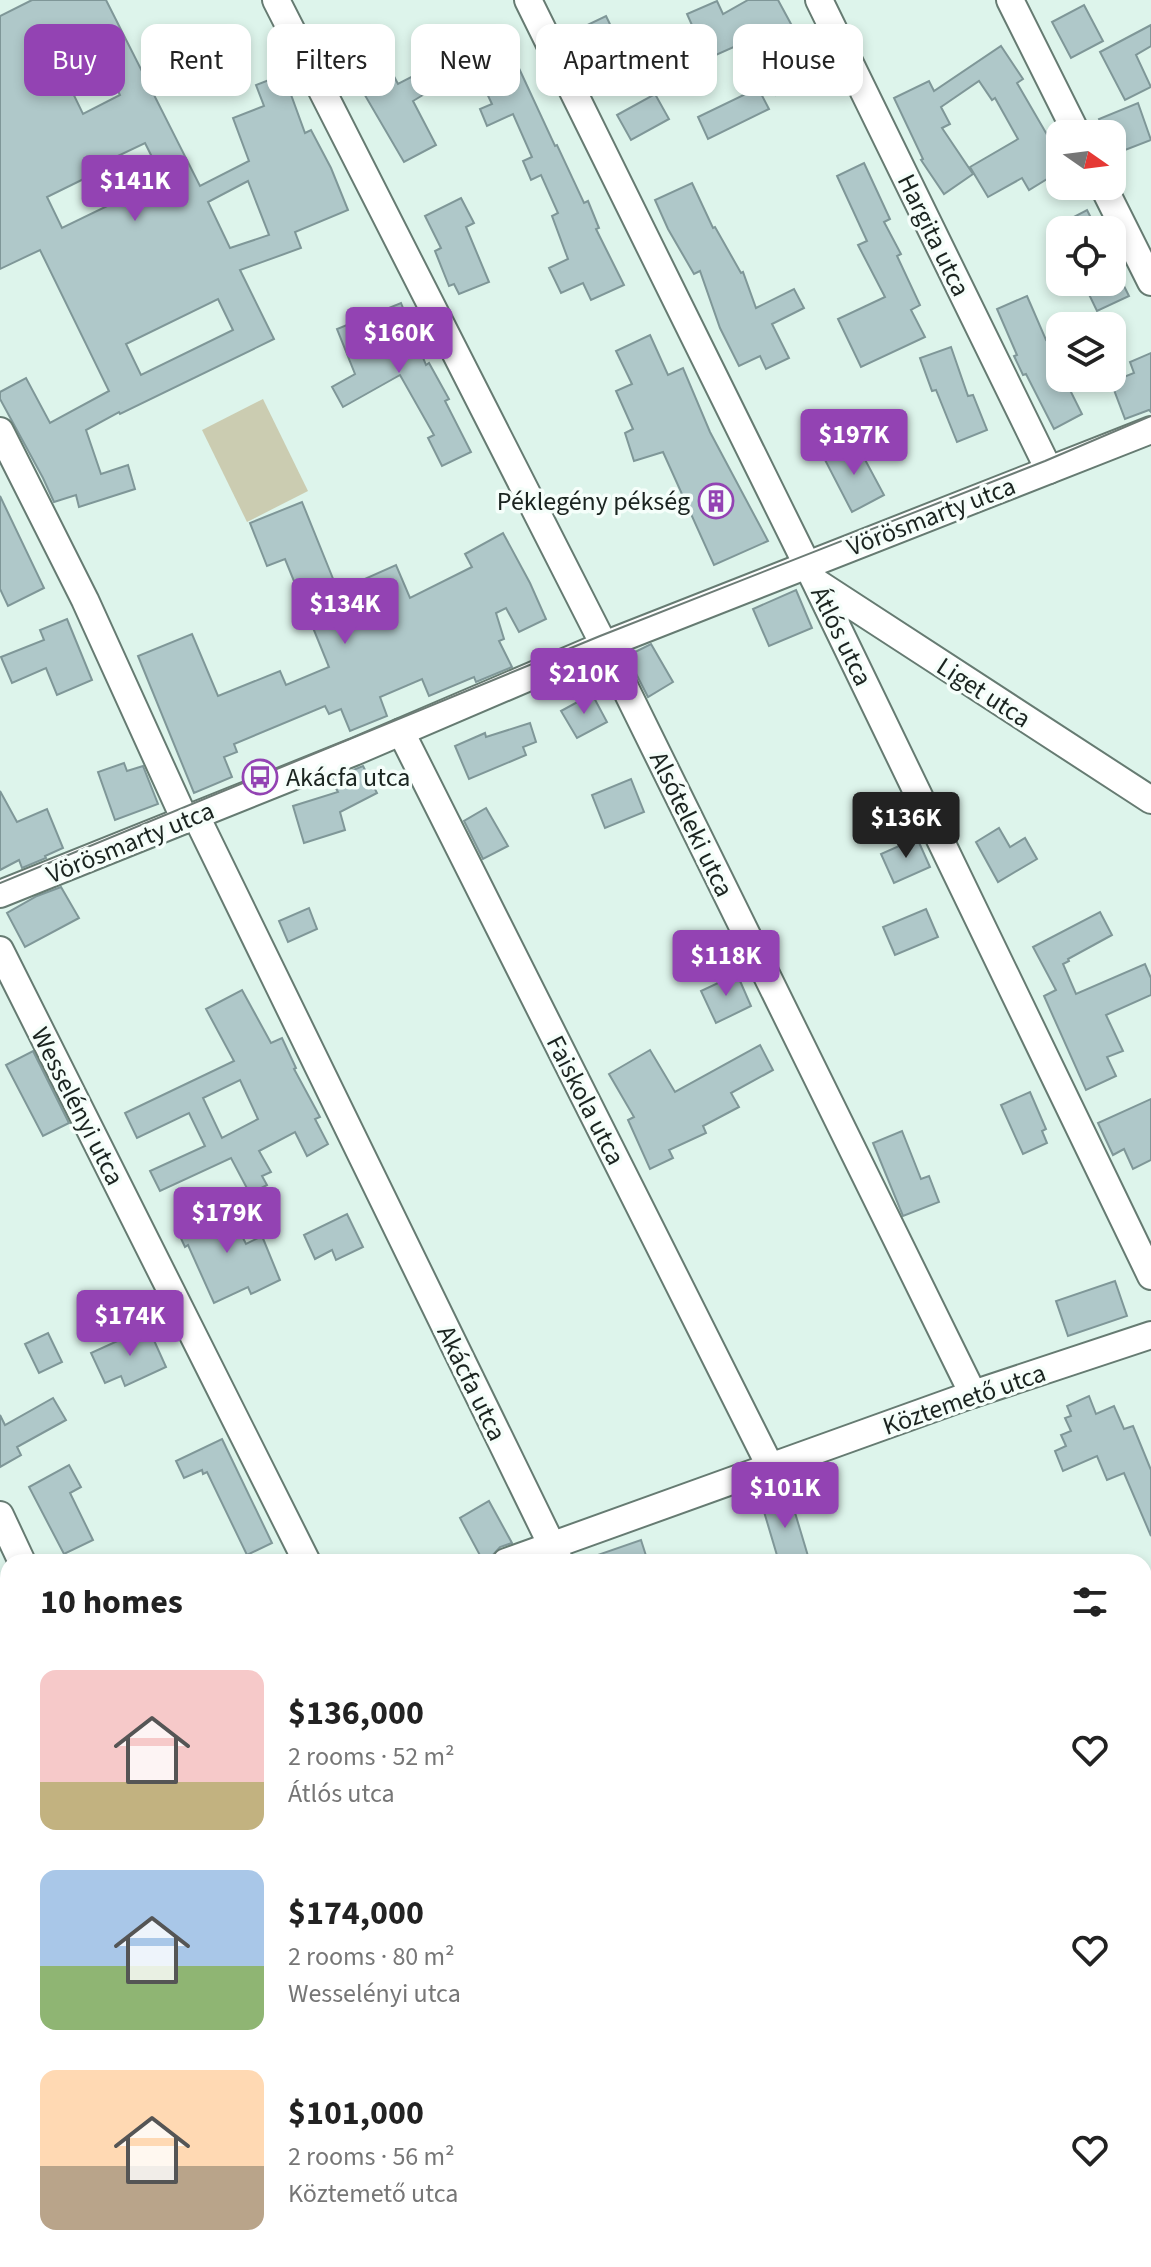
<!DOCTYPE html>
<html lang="en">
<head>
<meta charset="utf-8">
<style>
  body { margin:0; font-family:"Source Sans 3",sans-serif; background:#f2f2f2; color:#222; height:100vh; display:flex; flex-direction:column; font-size:30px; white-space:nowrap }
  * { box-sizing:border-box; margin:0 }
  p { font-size:26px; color:#767676 }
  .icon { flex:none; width:44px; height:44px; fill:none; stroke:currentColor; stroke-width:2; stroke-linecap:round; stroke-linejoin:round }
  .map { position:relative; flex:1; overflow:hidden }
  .sheet { position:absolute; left:0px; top:1554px; width:1152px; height:714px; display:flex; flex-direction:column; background:#fff; border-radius:24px 24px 0 0; box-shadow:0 4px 12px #0003 }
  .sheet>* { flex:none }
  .guide { position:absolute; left:24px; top:24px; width:1104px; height:72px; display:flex; gap:16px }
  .needle { width:52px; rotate:104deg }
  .controls { position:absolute; left:1046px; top:120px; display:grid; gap:16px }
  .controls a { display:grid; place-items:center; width:80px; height:80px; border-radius:16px; background:#fff; box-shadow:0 4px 12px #0003; font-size:40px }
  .price { position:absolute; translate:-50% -68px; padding:0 18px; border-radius:8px; background:#9343b3; color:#fff; font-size:26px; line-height:52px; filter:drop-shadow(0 2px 4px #0008) }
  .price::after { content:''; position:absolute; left:50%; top:48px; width:24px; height:18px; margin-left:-12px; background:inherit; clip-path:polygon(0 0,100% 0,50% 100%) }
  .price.selected { background:#222; color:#fff }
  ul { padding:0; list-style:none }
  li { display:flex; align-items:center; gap:24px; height:200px; padding:0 40px }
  li span { display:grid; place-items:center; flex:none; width:224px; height:160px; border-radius:16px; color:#555 }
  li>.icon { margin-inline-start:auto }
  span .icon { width:96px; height:96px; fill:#fffc; stroke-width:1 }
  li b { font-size:34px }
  h2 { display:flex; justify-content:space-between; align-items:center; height:96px; padding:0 40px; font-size:34px }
  .pill { padding:0 28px; border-radius:16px; background:#fff; box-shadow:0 4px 12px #0003; font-size:28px; line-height:72px }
  .pill.selected { background:#9343b3; color:#fff }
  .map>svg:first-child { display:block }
</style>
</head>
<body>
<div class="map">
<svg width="1151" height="2267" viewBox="0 0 1151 2267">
  <rect width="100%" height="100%" fill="#ddf4eb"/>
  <g fill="#cbccb1">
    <path d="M263 399 308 491 247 522 202 430Z"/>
    <path d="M8 2173V2260H449L453 2267H0V2177Z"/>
  </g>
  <path fill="#b6b791" d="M0 1944 8 1958V2246L0 2240Z"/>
  <g fill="#afc8c9" stroke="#7f9798" stroke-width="2" fill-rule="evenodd">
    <path d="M32 0H106L200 186 249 161 233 118 264 106 256 85 274 78 276 84 286 81 305 133 311 130 331 168 348 210 295 232 301 248 240 270 274 339 120 414 119 412 86 430 101 474 128 465 135 489 79 507 76 495 54 502 43 478 0 399V392L26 378 50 423 109 391 40 250 0 269V16ZM104 62 120 95 83 114 67 81ZM145 143 163 179 62 228 47 197 104 169 101 164ZM248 181 269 235 230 248 208 202ZM218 299 233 330 141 375 126 344Z"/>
    <path d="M748 0H778L804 48 799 51 809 70 801 75 804 80 776 95 747 41 707 59 687 14 717 1 723 14Z"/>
    <path d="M1084 5 1103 41 1071 58 1052 22Z"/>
    <path d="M606 16 621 47 593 60 579 29Z"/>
    <path d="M1151 25V46L1136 55 1151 87 1125 100 1100 52Z"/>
    <path d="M1001 46 1023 79 1017 83 1060 157V171L1029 190 1022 178 988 197 970 167 1018 139 995 98 992 100 979 81 941 107 950 124 942 128 973 174 944 194 921 160 923 159 894 98 929 81 934 91Z"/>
    <path d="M387 63 398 84 413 76 423 95 413 101 436 145 404 162 356 80Z"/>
    <path d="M517 64 555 146 557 145 584 203 588 201 599 228 596 229 624 285 591 300 583 283 561 293 549 268 568 259 552 216 558 213 541 175 531 180 523 161 532 157 513 114 487 126 480 109 492 104 481 81Z"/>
    <path d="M758 88 769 109 708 139 698 117Z"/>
    <path d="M655 94 669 119 631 140 617 115Z"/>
    <path d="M1138 103 1151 140 1112 155V134H1105L1099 119Z"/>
    <path d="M864 163 890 219 884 222 901 254 897 256 920 305 911 310 925 337 861 367 838 319 885 297 858 245 867 241 837 176Z"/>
    <path d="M692 183 713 228 715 227 741 273 743 272 756 308 794 289 804 308 772 324 789 358 766 369 760 356 739 366 720 328 700 271 694 274 668 229 655 200Z"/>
    <path d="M461 198 474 223 466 227 489 282 459 294 454 284 449 286 435 251 441 248 425 216Z"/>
    <path d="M1087 210 1097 230H1049Z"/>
    <path d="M1083 282H1122L1129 296 1097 311Z"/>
    <path d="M1027 296 1046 340 1060 333V378H1064L1082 414 1054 429 1026 374 1023 375 1014 356 1017 355 997 309Z"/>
    <path d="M401 303 426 365 429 363 449 399 445 401 471 452 442 466 428 438 434 435 400 375 343 407 332 387 355 374 337 329Z"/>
    <path d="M650 335 668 375 683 368 710 432 768 541 714 565 663 452 634 461 625 433 633 429 616 391 632 384 616 351Z"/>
    <path d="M951 347 968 396 973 395 987 430 957 442 936 390 932 391 920 358Z"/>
    <path d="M1151 353V412L1149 410 1125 419 1111 382 1134 373 1130 362Z"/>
    <path d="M855 441 884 495 852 512 824 458Z"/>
    <path d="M0 496 44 588 8 606 0 589Z"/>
    <path d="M302 502 338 591 396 565 410 598 472 567 465 554 503 533 530 583 546 619 519 632 506 608 496 613 504 639 499 641 512 667 476 682 474 677 429 696 422 679 380 697 387 716 350 731 341 709 329 714 325 706 234 744 237 752 224 757 232 777 194 793 138 656 192 634 218 696 280 671 286 685 329 667 285 559 267 566 250 523Z"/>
    <path d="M796 590 812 628 769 646 753 609Z"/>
    <path d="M67 619 92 680 57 695 46 668 12 683 1 657 44 640 40 630Z"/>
    <path d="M651 644 673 682 648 697 627 656Z"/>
    <path d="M592 694 607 722 577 738 561 711Z"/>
    <path d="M530 723 536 742 523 747 526 755 469 779 455 746 485 733 486 737Z"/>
    <path d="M124 763 127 771 143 766 158 804 115 820 98 772Z"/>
    <path d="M363 766 377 793 340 812 345 830 304 843 293 806 338 792 331 779Z"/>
    <path d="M631 779 644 812 605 828 592 795Z"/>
    <path d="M0 791 17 822 47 809 63 848 45 856 46 858 22 868 19 860 0 870Z"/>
    <path d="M486 808 508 846 483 859 464 821Z"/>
    <path d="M999 828 1010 847 1025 838 1037 859 998 882 976 842Z"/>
    <path d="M917 838 930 867 894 883 881 854Z"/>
    <path d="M61 887 79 918 25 947 7 913 37 896Z"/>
    <path d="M309 908 317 929 288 942 279 921Z"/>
    <path d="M926 909 938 937 895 955 883 927Z"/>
    <path d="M1100 912 1112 935 1068 959 1069 961 1063 964 1076 994 1145 964 1151 978V995L1106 1015 1123 1051 1107 1057 1116 1076 1086 1090 1044 996 1056 990 1033 947Z"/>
    <path d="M737 974 751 1006 716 1023 701 991Z"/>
    <path d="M242 990 271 1043 282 1038 296 1068 294 1069 320 1117 315 1119 328 1144 307 1156 295 1132 259 1151 271 1172 262 1176 267 1185 250 1194 231 1158 160 1191 150 1171 205 1146 189 1113 137 1138 125 1113 234 1061 206 1009ZM240 1080 258 1119 222 1138 203 1098Z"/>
    <path d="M760 1045 773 1070 731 1093 739 1107 703 1126 706 1133 669 1150 673 1158 650 1169 628 1120 634 1117 609 1074 650 1050 675 1092Z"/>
    <path d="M33 1051 69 1123 43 1136 6 1065Z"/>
    <path d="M1030 1092 1046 1129 1042 1131 1047 1143 1023 1154 1001 1105Z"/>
    <path d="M1151 1099V1160L1133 1169 1124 1149 1113 1155 1098 1123Z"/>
    <path d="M902 1131 921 1179 929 1176 939 1202 903 1216 873 1143Z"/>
    <path d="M225 1202 246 1244 262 1236 280 1280 251 1294 248 1287 214 1303 188 1245 185 1247 176 1228Z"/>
    <path d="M347 1214 363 1247 336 1260 332 1250 315 1259 304 1235Z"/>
    <path d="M1115 1281 1127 1316 1068 1336 1056 1301Z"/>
    <path d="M148 1327 166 1367 125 1386 121 1376 105 1383 91 1353Z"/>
    <path d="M48 1333 62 1362 39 1373 25 1344Z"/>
    <path d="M1089 1396 1096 1414 1114 1406 1124 1429 1133 1426 1151 1470V1536L1124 1473 1107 1480 1097 1456 1063 1471 1055 1451 1066 1446 1061 1435 1071 1431 1065 1418 1071 1416 1067 1406Z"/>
    <path d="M53 1398 66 1420 17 1447 21 1455 0 1467V1415L5 1425Z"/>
    <path d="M222 1439 272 1543 247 1555 207 1472 203 1474 202 1470 184 1478 176 1461Z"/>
    <path d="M69 1465 81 1487 70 1493 93 1540 64 1554 29 1487Z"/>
    <path d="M790 1496 808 1556 787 1562H779L762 1505Z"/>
    <path d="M489 1501 512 1543 500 1547 492 1556 483 1561 460 1518Z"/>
    <path d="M641 1540 648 1562H587L586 1559Z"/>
  </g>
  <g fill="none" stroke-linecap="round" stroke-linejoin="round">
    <g stroke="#667b72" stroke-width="30">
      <g id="minor">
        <path d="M276 0 604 645 973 1394"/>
        <path d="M528 0 816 583 1151 1276"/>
        <path d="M819 0 1049 470"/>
        <path d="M1010 0 1077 134"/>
        <path d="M1103 186 1151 282"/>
        <path d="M0 431 85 600 185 820"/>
        <path d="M819 584 1151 800"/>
        <path d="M401 732 771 1468"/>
        <path d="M196 816 560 1562"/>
        <path d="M0 894 354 752 604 645 1151 430"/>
        <path d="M0 950 307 1562"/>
        <path d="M0 1515 22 1562"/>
        <path d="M506 1562 973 1394 1151 1335"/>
        <path d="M1144 1686 1151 1684"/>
        <path d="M0 1746 8 1744"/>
        <path d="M1144 2134 1151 2132"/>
        <path d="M1144 2212 1151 2226"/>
        <path d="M466 2260 470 2267"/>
        <path d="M653 2260 657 2267"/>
        <path d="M932 2260 936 2267"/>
        <path d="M765 2267 785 2260"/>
      </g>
    </g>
    <use href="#minor" stroke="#fff" stroke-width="26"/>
    <g stroke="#6d7c76" stroke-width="2">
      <path d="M0 883 600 636 1045 461 1151 416"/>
      <path d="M1144 2149 1151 2147"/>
      <path d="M806 2267 826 2260"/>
    </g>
  </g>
  <defs>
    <g id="building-ring" transform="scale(1.8)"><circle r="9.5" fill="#f5fefa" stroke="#9343b3" stroke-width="1.5"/><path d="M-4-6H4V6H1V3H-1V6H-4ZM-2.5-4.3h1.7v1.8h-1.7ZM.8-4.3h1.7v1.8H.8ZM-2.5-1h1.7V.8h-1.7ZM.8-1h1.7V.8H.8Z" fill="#9343b3"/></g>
    <g id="bus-ring" transform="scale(1.8)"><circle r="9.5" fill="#f5fefa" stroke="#9343b3" stroke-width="1.5"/><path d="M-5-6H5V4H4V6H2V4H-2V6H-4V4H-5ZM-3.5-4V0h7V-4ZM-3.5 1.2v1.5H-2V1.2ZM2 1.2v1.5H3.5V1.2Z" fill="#9343b3"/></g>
  </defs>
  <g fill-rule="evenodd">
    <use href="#building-ring" x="716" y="501"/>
    <use href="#bus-ring" x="260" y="777"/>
  </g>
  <g text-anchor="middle" stroke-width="7" stroke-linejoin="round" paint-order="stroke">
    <g font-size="26" fill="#1b2420" stroke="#f5fefa">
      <text transform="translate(934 235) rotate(64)" y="9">Hargita utca</text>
      <text transform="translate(931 516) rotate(-21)" y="9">Vörösmarty utca</text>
      <text transform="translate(842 636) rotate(64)" y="9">Átlós utca</text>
      <text transform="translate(984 692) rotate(33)" y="9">Liget utca</text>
      <text transform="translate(692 824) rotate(64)" y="9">Alsóteleki utca</text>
      <text transform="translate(130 842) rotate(-22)" y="9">Vörösmarty utca</text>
      <text transform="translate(586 1100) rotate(63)" y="9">Faiskola utca</text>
      <text transform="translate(78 1106) rotate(63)" y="9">Wesselényi utca</text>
      <text transform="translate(472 1383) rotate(64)" y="9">Akácfa utca</text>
      <text transform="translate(964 1399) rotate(-19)" y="9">Köztemető utca</text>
    </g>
    <g font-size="26" fill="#1b2420" stroke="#f5fefa" text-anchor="end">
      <text x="690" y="510">Péklegény pékség</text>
      <text x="286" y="786" text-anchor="start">Akácfa utca</text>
    </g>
  </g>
</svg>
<div class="controls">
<a><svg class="needle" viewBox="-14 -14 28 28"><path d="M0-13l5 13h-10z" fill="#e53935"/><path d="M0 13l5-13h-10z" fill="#767676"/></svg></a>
<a><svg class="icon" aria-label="locate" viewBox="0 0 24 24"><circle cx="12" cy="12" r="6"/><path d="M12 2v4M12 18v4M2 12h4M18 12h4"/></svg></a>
<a><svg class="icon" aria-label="layers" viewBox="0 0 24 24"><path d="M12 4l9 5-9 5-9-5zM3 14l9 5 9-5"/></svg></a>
</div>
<b class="price" style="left:135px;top:223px">$141K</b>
<b class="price" style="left:399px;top:375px">$160K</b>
<b class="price" style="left:854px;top:477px">$197K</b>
<b class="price" style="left:345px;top:646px">$134K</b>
<b class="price" style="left:584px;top:716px">$210K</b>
<b class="price selected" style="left:906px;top:860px">$136K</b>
<b class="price" style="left:726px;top:998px">$118K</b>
<b class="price" style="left:227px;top:1255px">$179K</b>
<b class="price" style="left:130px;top:1358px">$174K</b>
<b class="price" style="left:785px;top:1530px">$101K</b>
<div class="guide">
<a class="pill selected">Buy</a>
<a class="pill">Rent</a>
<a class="pill">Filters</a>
<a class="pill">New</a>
<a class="pill">Apartment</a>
<a class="pill">House</a>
</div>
<section class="sheet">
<h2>10 homes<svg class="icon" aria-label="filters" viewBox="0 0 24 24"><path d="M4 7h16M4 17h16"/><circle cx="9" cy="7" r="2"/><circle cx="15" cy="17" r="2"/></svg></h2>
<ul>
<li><span style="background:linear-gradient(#f6c9c9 70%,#c2b280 0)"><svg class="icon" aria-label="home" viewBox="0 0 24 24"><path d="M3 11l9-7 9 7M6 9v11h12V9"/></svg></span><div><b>$136,000</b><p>2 rooms · 52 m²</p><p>Átlós utca</p></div><svg class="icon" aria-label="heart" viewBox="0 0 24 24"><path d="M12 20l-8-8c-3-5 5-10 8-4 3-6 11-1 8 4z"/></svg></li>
<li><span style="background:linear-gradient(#a9c7e8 60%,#8fb573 0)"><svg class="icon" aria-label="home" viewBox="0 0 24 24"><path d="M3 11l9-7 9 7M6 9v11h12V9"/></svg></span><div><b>$174,000</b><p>2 rooms · 80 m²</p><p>Wesselényi utca</p></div><svg class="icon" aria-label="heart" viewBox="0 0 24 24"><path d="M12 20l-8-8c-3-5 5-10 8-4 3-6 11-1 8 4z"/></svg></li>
<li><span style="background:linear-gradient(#ffd9b3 60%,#b9a48a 0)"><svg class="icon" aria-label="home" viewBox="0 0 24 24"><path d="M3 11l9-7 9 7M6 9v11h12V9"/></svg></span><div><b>$101,000</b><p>2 rooms · 56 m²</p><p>Köztemető utca</p></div><svg class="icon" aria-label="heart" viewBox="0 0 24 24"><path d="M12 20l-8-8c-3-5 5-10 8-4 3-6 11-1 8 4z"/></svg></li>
</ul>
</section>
</div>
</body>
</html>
